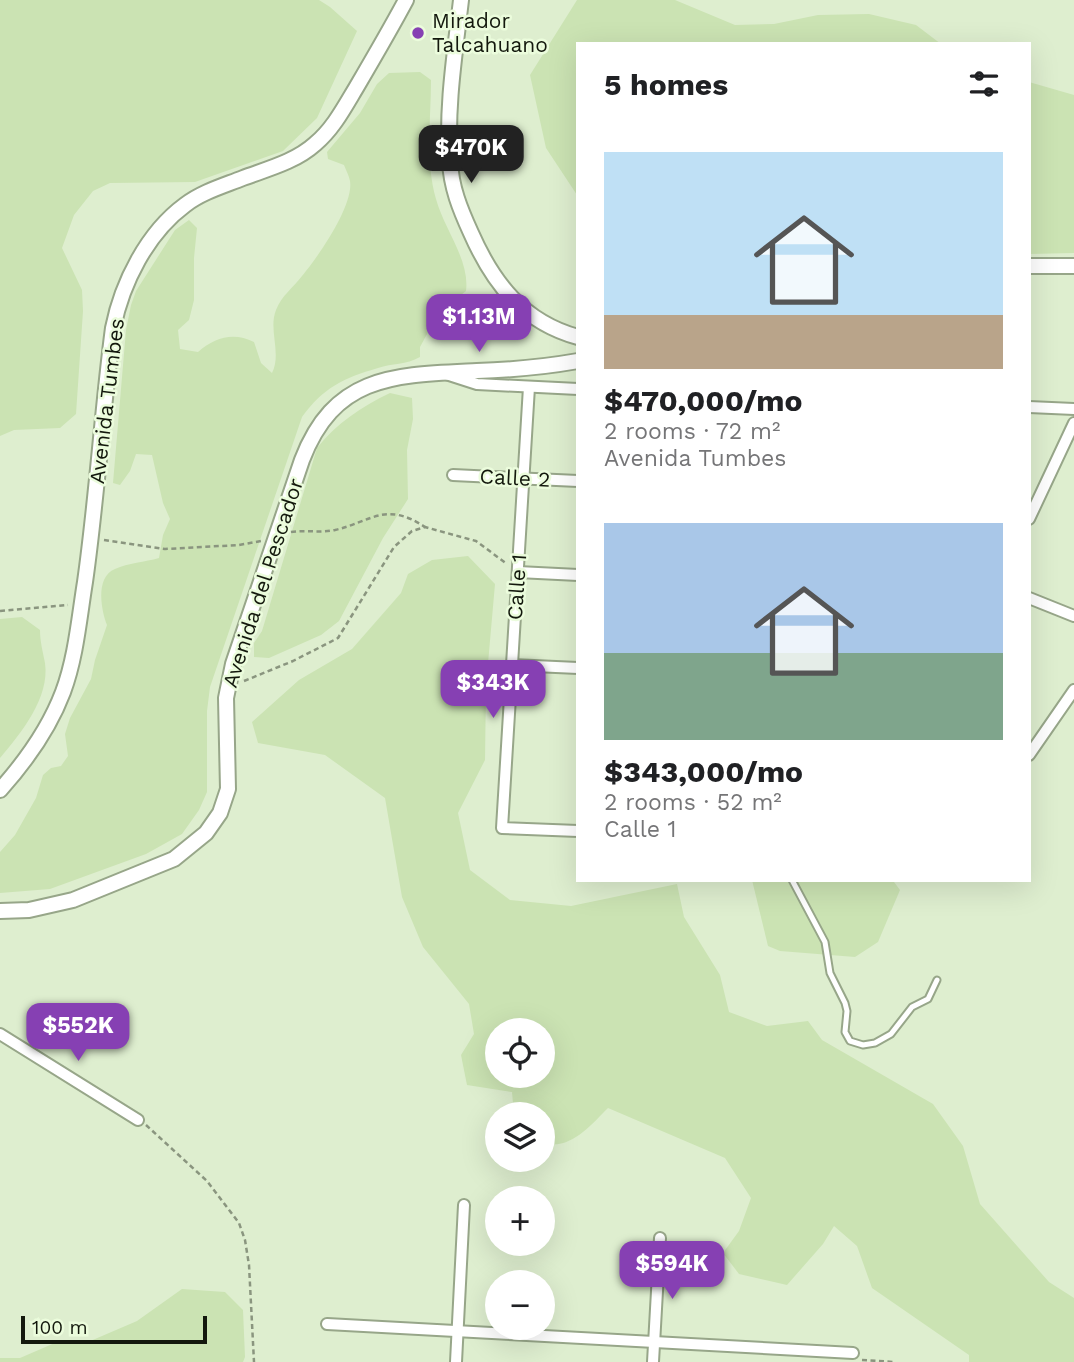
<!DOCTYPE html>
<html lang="en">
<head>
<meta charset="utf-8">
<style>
  body { margin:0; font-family:"Work Sans",sans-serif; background:#f6f6f6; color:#202124; height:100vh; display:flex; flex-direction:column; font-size:26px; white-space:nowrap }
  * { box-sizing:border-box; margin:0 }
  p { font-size:23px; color:#757577 }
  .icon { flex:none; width:38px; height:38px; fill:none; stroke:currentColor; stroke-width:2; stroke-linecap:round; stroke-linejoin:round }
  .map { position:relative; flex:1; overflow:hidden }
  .panel { position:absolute; left:576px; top:42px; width:455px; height:840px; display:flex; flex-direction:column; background:#fff; border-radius:0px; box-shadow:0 7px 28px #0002 }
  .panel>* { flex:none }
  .tools { position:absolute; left:485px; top:1018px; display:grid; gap:14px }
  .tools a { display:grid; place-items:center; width:70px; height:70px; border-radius:50%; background:#fff; box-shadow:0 7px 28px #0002; font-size:35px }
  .scale { position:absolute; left:21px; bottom:18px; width:186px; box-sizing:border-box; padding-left:7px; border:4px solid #13180d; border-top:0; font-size:19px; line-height:24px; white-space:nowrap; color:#13180d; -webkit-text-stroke:5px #ebfcdc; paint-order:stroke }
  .price { position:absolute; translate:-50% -60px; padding:0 16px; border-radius:14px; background:#8640b3; color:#fff; font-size:23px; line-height:46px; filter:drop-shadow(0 2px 4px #0008) }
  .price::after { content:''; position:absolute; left:50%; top:42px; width:21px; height:16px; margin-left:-10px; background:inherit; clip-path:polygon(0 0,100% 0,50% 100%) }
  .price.active { background:#222; color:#fff }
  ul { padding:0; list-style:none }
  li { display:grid; align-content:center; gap:14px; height:371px; padding:0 28px }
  li span { display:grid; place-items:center; height:217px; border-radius:0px; color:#555 }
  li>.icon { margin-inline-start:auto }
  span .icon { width:126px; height:126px; fill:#fffc; stroke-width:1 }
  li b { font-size:30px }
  h2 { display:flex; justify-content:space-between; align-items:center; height:84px; padding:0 28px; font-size:30px }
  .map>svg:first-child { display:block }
</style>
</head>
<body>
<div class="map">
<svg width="1074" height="1362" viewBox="0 0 1074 1362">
  <rect width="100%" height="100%" fill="#deeecf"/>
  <g fill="#cbe3b3" fill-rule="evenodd">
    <path d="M0 0H319L330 7 357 31 317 118 283 151 195 182 110 183 93 191 74 215 62 248 82 290 83 311 76 414 60 428 14 430 0 436Z"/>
    <path d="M577 0H675L735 25 774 24 818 15 869 14 916 25 941 44H578L577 195 546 148 530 75Z"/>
    <path d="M420 72 431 80C431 119 425 161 436 199 444 229 470 260 466 291L439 312 420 347V357C406 365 392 363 378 368 343 378 323 388 302 417L210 687 207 711V792L199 810 182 834 146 854 50 889 0 893V852L15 835 36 798 43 775 51 768 61 766 68 756 65 734 70 718 91 679 95 660 107 625C101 610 95 577 115 569 128 563 145 562 159 558L163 535 170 519 163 503 152 455 136 454 130 471 120 485 113 483 126 330 131 305 136 291 175 230 189 220 197 228 194 258V300L189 320 178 330 180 349 198 352C215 337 234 332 254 342L261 363 272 373C282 353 268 330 276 310 282 295 293 288 302 276 318 257 354 205 350 181 349 176 346 170 344 165L328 159 327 152 360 113 377 84 389 73Z"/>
    <path d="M1029 82 1074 95V253L1029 254Z"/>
    <path d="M390 393 412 398 413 419 407 450 408 499 383 538 339 621 321 635 269 658 254 657V643L262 631 317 448C337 423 361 407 390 393Z"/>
    <path d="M468 556 495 584 486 686 485 760 458 813 470 870 510 900 571 906 677 884 684 917 720 975 729 1012 767 1026 808 1021 822 1040 933 1104 963 1146 980 1204 1049 1282 1074 1298V1362H969V1355L872 1288 857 1246 834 1226 823 1244 787 1285 739 1274 723 1253 739 1231 751 1198 725 1158 608 1108C591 1125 570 1151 543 1143L542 1115H514L512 1092 467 1085 461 1055 474 1034 469 1004 423 947 402 897 385 798 325 755 258 743 252 722 299 680 352 649 401 593 408 574 432 560ZM497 1031H542V1076H497Z"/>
    <path d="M22 617 40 630C40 642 43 652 45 663 50 698 21 733 0 758V619Z"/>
    <path d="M752 880 894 882 900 890 878 942 855 957 780 951 768 946Z"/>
    <path d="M182 1289 225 1292 243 1310 245 1357 243 1362H0V1358H20L57 1342H88L137 1321Z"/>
  </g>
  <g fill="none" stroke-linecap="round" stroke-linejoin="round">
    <g stroke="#97a689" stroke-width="9">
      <path id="lane" d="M792 880 825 942 830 973 845 1003 847 1011 845 1032 850 1041 863 1045 875 1043 891 1034 912 1007 928 999 937 980"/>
    </g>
    <g stroke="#97a689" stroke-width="14">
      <g id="street">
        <path d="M446 374 477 384 578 389"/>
        <path d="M529 387 502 828 578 831"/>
        <path d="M1029 407 1074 409"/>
        <path d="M453 475 578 481"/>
        <path d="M1029 519 1074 423"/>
        <path d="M518 572 578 575"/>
        <path d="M1029 598 1074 616"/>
        <path d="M512 665 578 668"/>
        <path d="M1029 755 1074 690"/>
        <path d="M0 1034 138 1120"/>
        <path d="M327 1324 853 1353"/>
        <path d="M456 1362 464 1205"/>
        <path d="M653 1362 660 1238"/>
      </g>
    </g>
    <g stroke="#97a689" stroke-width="18">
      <g id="secondary">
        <path d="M461 0C455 53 446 108 450 161 451 187 460 209 471 233 493 283 523 322 578 337"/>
        <path d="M1029 266H1074"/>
        <path d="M0 790C26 761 49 729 63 692 76 657 79 619 85 582 97 498 102 412 113 328 122 283 147 233 185 205 202 192 223 186 243 178 267 169 295 162 315 144 333 129 344 108 356 88 373 59 390 30 406 0"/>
        <path d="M0 911 29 910 73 900 174 859 206 833 220 813 228 789 226 698 233 664 302 460C335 374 395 375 477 371 510 370 544 367 578 361"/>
      </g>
    </g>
    <g stroke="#8a957f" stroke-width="2.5" stroke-dasharray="5 3.5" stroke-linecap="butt">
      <path d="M291 532C306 530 320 533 335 530 373 521 385 501 425 527"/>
      <path d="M104 540 165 549 239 545 261 541"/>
      <path d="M0 611 68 605"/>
      <path d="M244 681 293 661 338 638 394 547 412 531 425 527 476 541 507 564"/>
      <path d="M146 1125 207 1181 239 1223 245 1240 249 1265 254 1362"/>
      <path d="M862 1360 894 1362"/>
    </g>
    <use href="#lane" stroke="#fff" stroke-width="5"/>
    <use href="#street" stroke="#fff" stroke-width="10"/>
    <use href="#secondary" stroke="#fff" stroke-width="14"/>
  </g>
  <circle fill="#8640b3" stroke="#ebfcdc" stroke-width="2.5" cx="418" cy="33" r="7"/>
  <g text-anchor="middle" stroke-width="5" stroke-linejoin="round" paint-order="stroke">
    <g font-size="21" fill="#13180d" stroke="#ebfcdc" text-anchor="start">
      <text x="432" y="28">Mirador<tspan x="432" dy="24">Talcahuano</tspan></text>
    </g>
    <g font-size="21" fill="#13180d" stroke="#ebfcdc">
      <text transform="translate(107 401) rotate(-83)" y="7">Avenida Tumbes</text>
      <text transform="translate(515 478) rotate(3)" y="7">Calle 2</text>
      <text transform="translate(263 583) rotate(-72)" y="7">Avenida del Pescador</text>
      <text transform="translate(517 587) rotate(-86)" y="7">Calle 1</text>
    </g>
  </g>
</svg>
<div class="tools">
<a><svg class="icon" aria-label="locate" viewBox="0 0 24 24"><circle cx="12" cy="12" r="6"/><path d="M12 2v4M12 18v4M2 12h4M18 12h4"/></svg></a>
<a><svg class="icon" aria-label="layers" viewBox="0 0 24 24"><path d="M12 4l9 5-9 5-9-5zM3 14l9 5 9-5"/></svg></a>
<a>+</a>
<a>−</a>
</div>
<div class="scale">100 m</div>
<b class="price active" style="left:471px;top:185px">$470K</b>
<b class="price" style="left:479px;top:354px">$1.13M</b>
<b class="price" style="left:493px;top:720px">$343K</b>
<b class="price" style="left:78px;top:1063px">$552K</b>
<b class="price" style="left:672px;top:1301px">$594K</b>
<section class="panel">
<h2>5 homes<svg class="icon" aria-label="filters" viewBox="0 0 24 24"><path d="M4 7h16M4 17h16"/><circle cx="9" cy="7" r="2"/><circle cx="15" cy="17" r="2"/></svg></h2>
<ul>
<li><span style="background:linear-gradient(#bfe0f5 75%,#b9a48a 0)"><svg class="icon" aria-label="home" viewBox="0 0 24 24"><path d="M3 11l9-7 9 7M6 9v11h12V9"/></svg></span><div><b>$470,000/mo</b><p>2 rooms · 72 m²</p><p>Avenida Tumbes</p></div></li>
<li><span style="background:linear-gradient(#a9c7e8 60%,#7fa58c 0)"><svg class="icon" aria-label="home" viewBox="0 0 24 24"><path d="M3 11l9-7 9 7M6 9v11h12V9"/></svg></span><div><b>$343,000/mo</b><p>2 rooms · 52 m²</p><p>Calle 1</p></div></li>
</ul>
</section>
</div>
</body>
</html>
